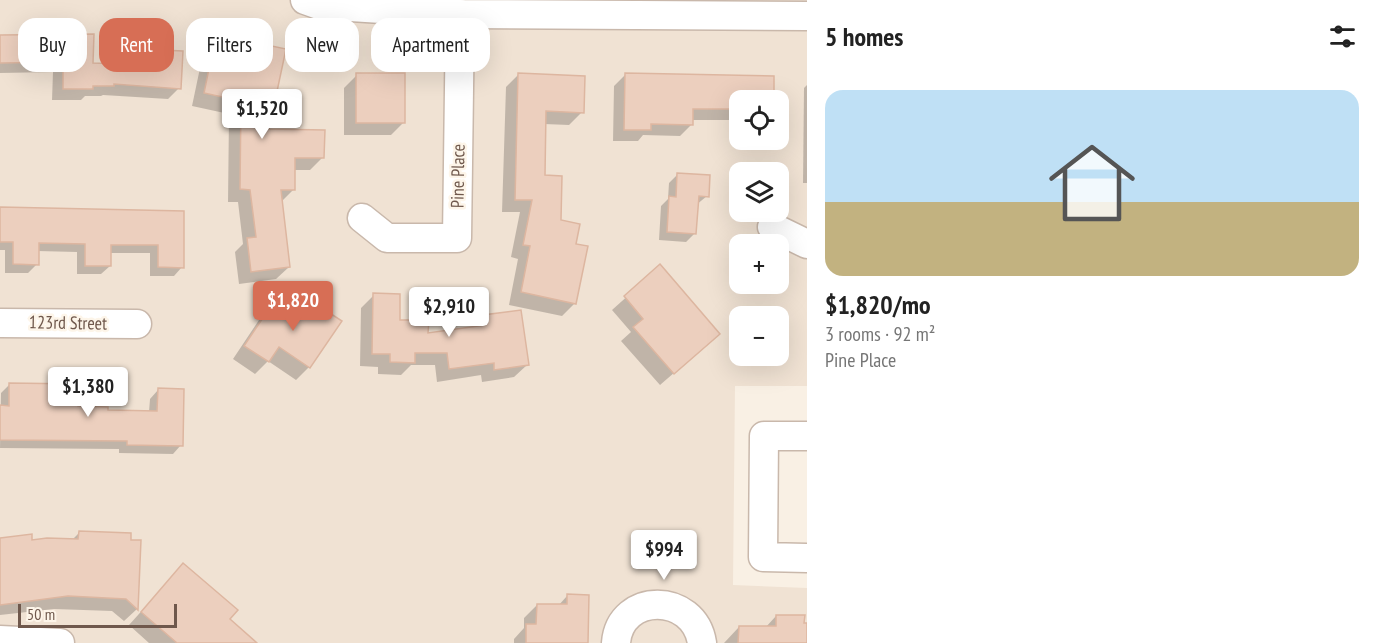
<!DOCTYPE html>
<html lang="en">
<head>
<meta charset="utf-8">
<style>
  body { margin:0; font-family:"PT Sans Narrow",sans-serif; background:#f6f6f6; color:#222; height:100vh; display:flex; flex-direction:column; font-size:22px; white-space:nowrap }
  * { box-sizing:border-box; margin:0 }
  p { font-size:20px; color:#767676 }
  .icon { flex:none; width:33px; height:33px; fill:none; stroke:currentColor; stroke-width:2; stroke-linecap:round; stroke-linejoin:round }
  .map { position:relative; flex:1; overflow:hidden }
  .side { display:flex; flex-direction:column; background:#fff; width:570px }
  .side>* { flex:none }
  .hud { position:absolute; left:18px; top:18px; width:570px; height:54px; display:flex; gap:12px }
  .fabs { position:absolute; left:729px; top:90px; display:grid; gap:12px }
  .fabs a { display:grid; place-items:center; width:60px; height:60px; border-radius:12px; background:#fff; box-shadow:0 6px 24px #0002; font-size:30px }
  .scale { position:absolute; left:18px; bottom:15px; width:159px; box-sizing:border-box; padding-left:6px; border:3px solid #6f584c; border-top:0; font-size:16px; line-height:21px; white-space:nowrap; color:#6f584c; -webkit-text-stroke:4px #fdf5e9; paint-order:stroke }
  .price { position:absolute; translate:-50% -51px; padding:0 14px; border-radius:6px; background:#fff; color:#222; font-size:20px; line-height:39px; filter:drop-shadow(0 2px 3px #0008) }
  .price::after { content:''; position:absolute; left:50%; top:36px; width:18px; height:14px; margin-left:-9px; background:inherit; clip-path:polygon(0 0,100% 0,50% 100%) }
  .price.active { background:#d76e55; color:#fff }
  ul { padding:0; list-style:none }
  li { display:grid; align-content:center; gap:12px; height:318px; padding:0 18px }
  li+li { border-top:2px solid #e0e0e0 }
  li span { display:grid; place-items:center; height:186px; border-radius:18px; color:#555 }
  li>.icon { margin-inline-start:auto }
  span .icon { width:108px; height:108px; fill:#fffc; stroke-width:1 }
  li b { font-size:26px }
  h2 { display:flex; justify-content:space-between; align-items:center; height:72px; padding:0 18px; font-size:26px }
  .pill { padding:0 21px; border-radius:18px; background:#fff; box-shadow:0 6px 24px #0002; font-size:21px; line-height:54px }
  .pill.active { background:#d76e55; color:#fff }
  main { display:flex; flex:1; min-height:0 }
  .map>svg:first-child { display:block }
</style>
</head>
<body>
<main>
<div class="map">
<svg width="807" height="643" viewBox="0 0 807 643">
  <rect width="100%" height="100%" fill="#f9f0e4"/>
  <path fill="#f0e2d3" fill-rule="evenodd" d="M0 0H807V386H735L733 585 807 588V643H0ZM740 100H778V140H740ZM740 172H778V212H740ZM740 244H778V284H740ZM740 316H778V356H740Z"/>
  <g fill="#0003">
    <path d="M131 36 159 51 179 88 168 99 103 95 101 96H85L81 100H52L53 72 0 73V37L92 65H119L120 47Z"/>
    <path d="M217 36 267 131 322 158 310 170H294L293 190 281 202 289 267 276 279 239 284 235 252 243 244 238 202H228L229 114 192 106 204 49Z"/>
    <path d="M519 74 582 112 569 125 544 124V177L560 221 574 245 575 303 562 316 509 305 518 259 511 257 520 212H502L506 87Z"/>
    <path d="M626 74 773 78V100H740V120H691V125L680 136 643 135 638 141H613L614 86Z"/>
    <path d="M357 75 404 122 391 135H344V88Z"/>
    <path d="M807 85V183H803L804 88Z"/>
    <path d="M678 174 707 196 696 205 695 233 686 242 659 240 661 206 668 199 669 183Z"/>
    <path d="M0 210 183 212 182 267 174 276H150V253H110V266L101 274H77V252L37 251V264L28 273H5V250H0Z"/>
    <path d="M660 267 705 346 660 385 621 341 631 332 612 310Z"/>
    <path d="M279 295 311 316 319 308 309 367 296 380 268 361 255 374 233 359 267 308Z"/>
    <path d="M374 295 398 321 427 335 472 329 484 317 527 365 514 377 482 382 481 375 437 382 435 365H411L401 375 378 374V367L360 366 361 308Z"/>
    <path d="M10 384 77 408 107 412H149L150 399 158 390 181 445 173 454 119 453V449L0 448 1 393Z"/>
    <path d="M79 533 139 542 137 609 124 621 112 611 54 609 0 615V539L31 542 71 541Z"/>
    <path d="M183 565 228 619 254 643H149L129 625Z"/>
    <path d="M567 596 585 643H514V639L524 628V618L537 605 558 606Z"/>
    <path d="M776 616 807 625V643H724L739 627 765 628Z"/>
  </g>
  <g fill="#eccfbe" stroke="#ddb6a0" stroke-width="1.5">
    <path d="M94 34 93 63 129 64 131 34 161 36 160 50 183 51 181 89 114 84V86H93V89H63V62L0 63V35Z"/>
    <path d="M216 34 286 49 269 129 325 130 324 158H295V190H281L290 267 251 272 247 238 256 237 250 190 240 189 241 101 204 93Z"/>
    <rect x="356" y="73" width="49" height="50"/>
    <path d="M518 73 585 76 584 113 546 111 545 175 562 176 561 220 580 224 576 244 588 246 576 304 521 292 530 246 523 245 532 200H515Z"/>
    <path d="M625 73 774 76V100H740V109H693V125L651 124V130H624Z"/>
    <path d="M677 173 710 175 709 197 699 196 696 234 667 232 669 196 676 197Z"/>
    <path d="M0 207 184 211V268L158 267V245H111V266H85V244L39 243V265L13 264V242H0Z"/>
    <path d="M660 264 720 334 674 374 633 327 643 319 624 296Z"/>
    <path d="M373 293 400 294V320H429L428 333 485 325 483 315 521 310 529 365 494 370V363L449 369 447 353H415V363L390 362V354H372Z"/>
    <path d="M279 294 313 316 319 306 342 321 310 368 279 347 269 362 244 346Z"/>
    <path d="M9 383 78 384V406L108 407V410L157 411 158 388 184 389 183 446 127 445V441L0 440V405L9 406Z"/>
    <path d="M79 531 131 533V540H141L138 610 126 599 68 596 0 605V538L32 534V540L47 538 78 539Z"/>
    <path d="M183 563 238 610 230 619 257 643H177L141 612Z"/>
    <path d="M567 594 589 595 588 643H526V624H536L537 604H567Z"/>
    <path d="M776 615H805L804 623H807V643H738L739 626H776Z"/>
  </g>
  <g fill="none" stroke-linecap="round" stroke-linejoin="round">
    <g stroke="#c9b8ab" stroke-width="31">
      <g id="minor">
        <path d="M305 0 319 5 460 14 807 16"/>
        <path d="M362 218 387 238H457L460 14"/>
        <path d="M772 227 807 244"/>
        <path d="M0 323 137 324"/>
        <path d="M807 436H764L763 557 807 558"/>
        <path d="M0 640 60 643"/>
        <path d="M616 643C620 592 694 592 702 643"/>
      </g>
    </g>
    <use href="#minor" stroke="#fff" stroke-width="28"/>
  </g>
  <g text-anchor="middle" stroke-width="5" stroke-linejoin="round" paint-order="stroke">
    <g font-size="18" fill="#6f584c" stroke="#fdf5e9">
      <text transform="translate(458 176) rotate(-89)" y="6">Pine Place</text>
      <text transform="translate(68 323) rotate(1)" y="6">123rd Street</text>
    </g>
  </g>
</svg>
<div class="fabs">
<a><svg class="icon" aria-label="locate" viewBox="0 0 24 24"><circle cx="12" cy="12" r="6"/><path d="M12 2v4M12 18v4M2 12h4M18 12h4"/></svg></a>
<a><svg class="icon" aria-label="layers" viewBox="0 0 24 24"><path d="M12 4l9 5-9 5-9-5zM3 14l9 5 9-5"/></svg></a>
<a>+</a>
<a>−</a>
</div>
<div class="scale">50 m</div>
<b class="price" style="left:262px;top:140px">$1,520</b>
<b class="price active" style="left:293px;top:332px">$1,820</b>
<b class="price" style="left:449px;top:338px">$2,910</b>
<b class="price" style="left:88px;top:418px">$1,380</b>
<b class="price" style="left:664px;top:581px">$994</b>
<div class="hud">
<a class="pill">Buy</a>
<a class="pill active">Rent</a>
<a class="pill">Filters</a>
<a class="pill">New</a>
<a class="pill">Apartment</a>
</div>
</div>
<section class="side">
<h2>5 homes<svg class="icon" aria-label="filters" viewBox="0 0 24 24"><path d="M4 7h16M4 17h16"/><circle cx="9" cy="7" r="2"/><circle cx="15" cy="17" r="2"/></svg></h2>
<ul>
<li><span style="background:linear-gradient(#bfe0f5 60%,#c2b280 0)"><svg class="icon" aria-label="home" viewBox="0 0 24 24"><path d="M3 11l9-7 9 7M6 9v11h12V9"/></svg></span><div><b>$1,820/mo</b><p>3 rooms · 92 m²</p><p>Pine Place</p></div></li>
</ul>
</section>
</main>
</body>
</html>
